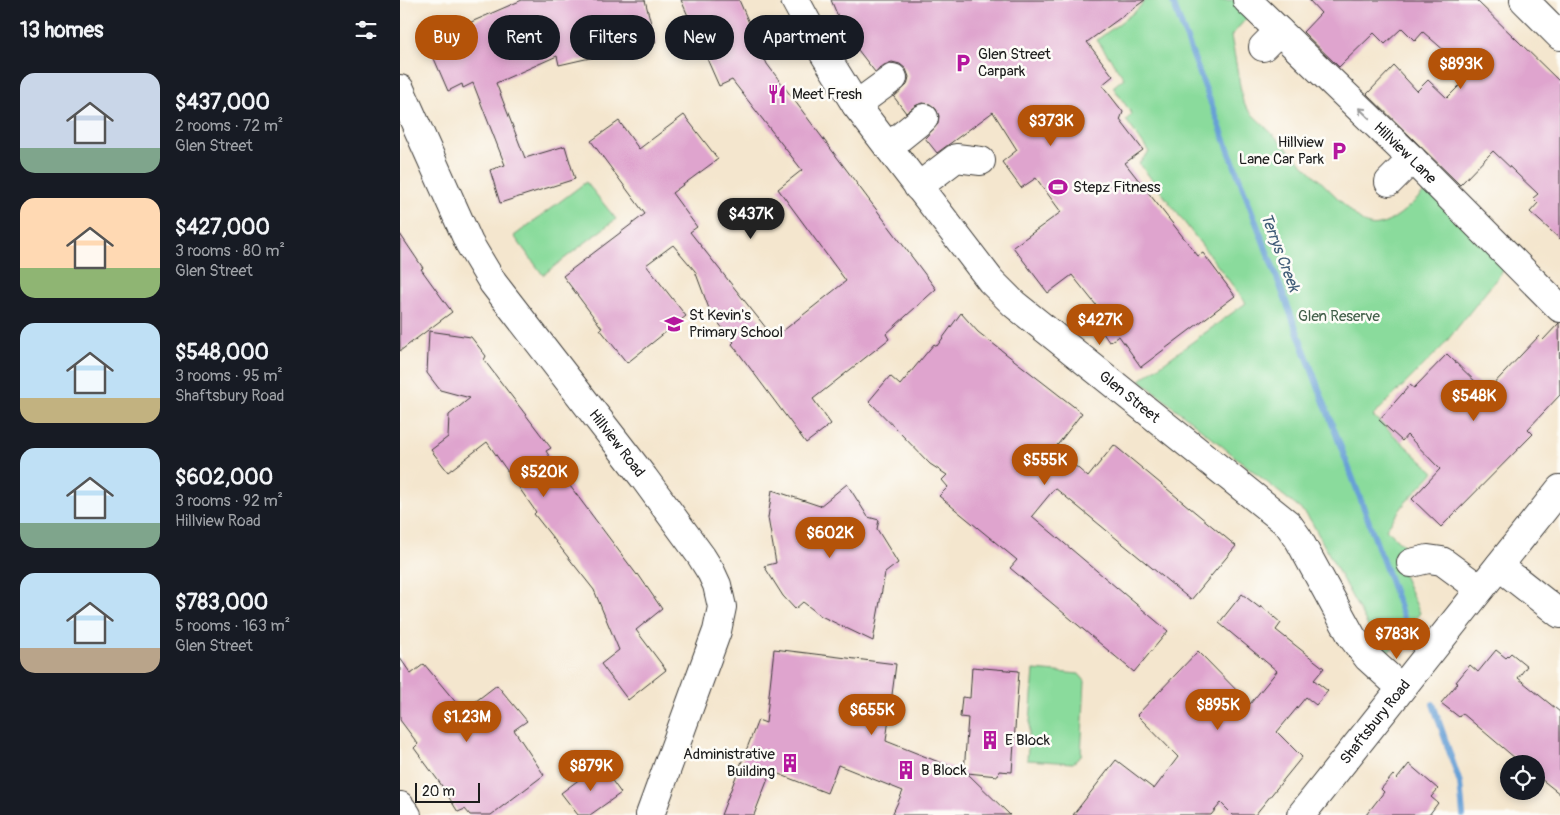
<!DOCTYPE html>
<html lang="en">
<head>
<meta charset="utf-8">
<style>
  body { margin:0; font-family:Pangolin,sans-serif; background:#242831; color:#f1f3f6; height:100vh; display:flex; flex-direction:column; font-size:19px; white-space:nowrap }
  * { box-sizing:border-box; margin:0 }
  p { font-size:16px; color:#9ea1a6 }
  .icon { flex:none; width:28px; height:28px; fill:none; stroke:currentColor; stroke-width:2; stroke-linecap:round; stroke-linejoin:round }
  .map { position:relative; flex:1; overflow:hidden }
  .details { display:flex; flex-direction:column; background:#171b24; width:400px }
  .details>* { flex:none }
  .guide { position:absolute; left:15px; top:15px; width:475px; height:45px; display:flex; gap:10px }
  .buttons { position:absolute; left:1100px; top:755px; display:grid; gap:10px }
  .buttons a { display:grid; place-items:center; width:45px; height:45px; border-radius:50%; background:#171b24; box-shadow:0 2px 8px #0003; font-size:25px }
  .scale { position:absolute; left:15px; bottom:12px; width:65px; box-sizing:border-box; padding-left:5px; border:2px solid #1c1c1c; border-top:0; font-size:14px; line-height:18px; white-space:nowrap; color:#1c1c1c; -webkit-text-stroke:4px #fdfcf7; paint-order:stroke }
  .price { position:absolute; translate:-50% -42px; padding:0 11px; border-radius:18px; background:#b45309; color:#fff; font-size:16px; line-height:32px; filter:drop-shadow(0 1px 2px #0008) }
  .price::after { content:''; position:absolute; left:50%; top:30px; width:15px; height:11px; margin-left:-8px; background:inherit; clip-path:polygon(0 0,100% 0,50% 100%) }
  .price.selected { background:#222; color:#fff }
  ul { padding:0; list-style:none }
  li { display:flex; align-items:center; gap:15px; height:125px; padding:0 20px }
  li span { display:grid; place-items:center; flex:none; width:140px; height:100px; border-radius:15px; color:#555 }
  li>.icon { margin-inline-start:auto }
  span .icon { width:60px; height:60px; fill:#fffc; stroke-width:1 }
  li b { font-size:21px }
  h2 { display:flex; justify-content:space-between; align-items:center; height:60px; padding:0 20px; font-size:21px }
  .pill { padding:0 18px; border-radius:22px; background:#171b24; box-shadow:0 2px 8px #0003; font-size:18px; line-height:45px }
  .pill.selected { background:#b45309; color:#fff }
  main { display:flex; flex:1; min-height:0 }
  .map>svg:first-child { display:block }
</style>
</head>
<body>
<main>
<section class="details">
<h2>13 homes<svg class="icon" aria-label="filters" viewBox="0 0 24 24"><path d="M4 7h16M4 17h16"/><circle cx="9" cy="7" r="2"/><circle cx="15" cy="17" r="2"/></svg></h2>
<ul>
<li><span style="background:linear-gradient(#c9d6e8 75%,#7fa58c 0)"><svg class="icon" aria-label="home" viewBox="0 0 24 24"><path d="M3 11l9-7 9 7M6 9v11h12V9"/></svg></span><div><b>$437,000</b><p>2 rooms · 72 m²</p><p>Glen Street</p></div></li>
<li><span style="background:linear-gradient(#ffd9b3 70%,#8fb573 0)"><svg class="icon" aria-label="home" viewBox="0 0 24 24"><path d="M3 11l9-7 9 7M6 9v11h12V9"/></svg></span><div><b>$427,000</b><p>3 rooms · 80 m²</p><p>Glen Street</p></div></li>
<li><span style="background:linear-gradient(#bfe0f5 75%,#c2b280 0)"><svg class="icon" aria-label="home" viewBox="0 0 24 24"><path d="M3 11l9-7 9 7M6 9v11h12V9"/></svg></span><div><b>$548,000</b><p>3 rooms · 95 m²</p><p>Shaftsbury Road</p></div></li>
<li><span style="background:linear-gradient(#bfe0f5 75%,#7fa58c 0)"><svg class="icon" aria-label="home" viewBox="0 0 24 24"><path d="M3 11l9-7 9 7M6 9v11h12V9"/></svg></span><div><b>$602,000</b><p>3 rooms · 92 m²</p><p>Hillview Road</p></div></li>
<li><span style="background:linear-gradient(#bfe0f5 75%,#b9a48a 0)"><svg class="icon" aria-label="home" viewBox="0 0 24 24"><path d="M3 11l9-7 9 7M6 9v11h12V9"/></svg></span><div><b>$783,000</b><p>5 rooms · 163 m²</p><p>Glen Street</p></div></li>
</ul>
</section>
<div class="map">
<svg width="1160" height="815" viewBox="0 0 1160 815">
  <rect width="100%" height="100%" fill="#fdfcf7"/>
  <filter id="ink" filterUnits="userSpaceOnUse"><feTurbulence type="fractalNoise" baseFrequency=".02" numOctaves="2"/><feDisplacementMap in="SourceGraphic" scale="10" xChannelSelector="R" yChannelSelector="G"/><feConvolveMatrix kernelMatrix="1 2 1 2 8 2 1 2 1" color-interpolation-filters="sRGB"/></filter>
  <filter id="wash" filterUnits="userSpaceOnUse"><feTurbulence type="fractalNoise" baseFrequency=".0096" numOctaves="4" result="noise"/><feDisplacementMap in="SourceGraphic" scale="20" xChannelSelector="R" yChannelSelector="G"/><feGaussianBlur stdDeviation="1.12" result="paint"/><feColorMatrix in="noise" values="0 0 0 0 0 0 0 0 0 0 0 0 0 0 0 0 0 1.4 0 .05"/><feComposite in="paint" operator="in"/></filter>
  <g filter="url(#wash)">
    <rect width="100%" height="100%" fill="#f4e6ce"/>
    <g fill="#8adb9c" stroke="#537c5c">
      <path d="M745 0H837L851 13 831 36 843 102 850 112 959 219C962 221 965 224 969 225 989 230 1013 202 1027 190L1106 267 1042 347 973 416 1034 472 1005 503 986 529 1012 553 1000 568 1020 613 988 653 978 645 911 521 905 513 740 380 846 303 739 163 749 152 726 120 732 114 713 87 724 78 697 40 737 10Z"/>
      <path d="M186 182 216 219 143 275 114 236Z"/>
      <path d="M634 670 679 674 685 681 681 756 673 763 627 760Z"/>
    </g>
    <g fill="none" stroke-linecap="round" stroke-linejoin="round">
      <g stroke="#67a0d6" stroke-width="6">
        <path d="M772 0 962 503 1007 627"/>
        <path d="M1033 704 1060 783 1063 815"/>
      </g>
    </g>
    <g id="blocks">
      <g fill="#dfa4ce">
        <path d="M122 0H245L256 43 159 65 157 56 96 83 125 158 165 146 175 179 100 203 90 170 105 165 73 83 63 88 62 84 48 91 23 33 58 18 62 26Z"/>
        <path d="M281 0H339L367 64 536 289 486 334 489 339 413 399 431 424 406 443 332 344 334 342 311 314 295 271 273 245 246 265 286 316 227 363 200 329 202 328 163 276 245 214 191 141 219 121 239 149 284 115 318 159 272 193 297 227 290 232 374 338 446 281 378 189 402 170 332 80 319 86Z"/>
        <path d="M431 0H745L687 42 713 76 702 85 723 112 720 120 743 150 725 163 798 256 803 253 835 296 741 367 719 336 709 342 692 317 700 310 672 275 648 293 613 247 661 212 636 178 621 188 602 162 617 150 593 112 537 153 525 138 538 124 539 116 536 109 530 104 522 103 515 106 506 113 494 97 507 85 509 77 506 69 500 64 492 62 484 65 475 72 445 33Z"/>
        <path d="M909 0H1076L1160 82V239L1130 212 1138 203 1133 198 1138 194 1093 151 1060 185 967 94 994 66 1017 91 1028 80 1047 98 1070 75 1046 52 1023 32 1015 41 1002 28 985 44 974 33 939 67 903 32 921 13Z"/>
        <path d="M0 234 23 268 21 269 52 312 0 351Z"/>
        <path d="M561 313 578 332 682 413 655 448 688 477 714 445 836 546 791 600 655 488 632 516 768 631 734 672 610 568 617 560 539 496 548 487 542 480 547 475 530 464 469 401 490 376 500 385 534 344 537 346Z"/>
        <path d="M1159 323 1160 395 1128 429 1133 434 1041 527 1012 499 1040 469 1007 435 1002 441 979 420 1010 385 1014 388 1047 354 1086 392 1139 336 1143 340Z"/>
        <path d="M29 331 71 337 86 356 84 360 151 448 146 451 161 474 237 575 238 574 262 609 236 630 266 670 228 700 201 664 219 650 194 590 134 514 136 512 87 442 48 472 31 450 48 437 49 415 70 398 40 390 27 373Z"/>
        <path d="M447 484 468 517 479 520 477 529 498 563 485 573 473 641 421 616 403 602 395 609 383 596 364 566 376 563 368 518 372 490 420 506Z"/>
        <path d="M842 594 860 608 861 606 881 623 876 630 924 668 914 680 928 691 916 705 906 697 877 732 902 757 855 815H833L821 803 811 815H673L716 760 754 789 778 757 737 715 798 651 850 704 877 671 819 623Z"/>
        <path d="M374 649 496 664 486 741 564 772 568 718 560 717 562 697 570 698 572 667 619 671 612 772 599 771 598 776 567 773 610 815H492L503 791 438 765 427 793 371 771 354 815H321L358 720 366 723Z"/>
        <path d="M1096 650 1106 658 1111 653 1127 666 1118 678 1160 712V794L1136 775V764H1122L1062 713 1059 717 1041 703 1058 683 1056 682 1070 665 1078 672Z"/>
        <path d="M0 658 11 674 24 664 63 711 97 685 127 721 114 730 144 775 91 815H70L65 809 58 812 40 783 14 748 18 744 0 720Z"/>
        <path d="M200 764 221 793 190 815H178L161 793Z"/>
        <path d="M1009 764 1038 789 1031 797 1038 803 1029 815H966L984 792 981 789 993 775 997 779Z"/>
      </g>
    </g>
  </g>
  <g filter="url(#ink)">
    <use href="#blocks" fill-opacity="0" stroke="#3c3a37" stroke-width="1"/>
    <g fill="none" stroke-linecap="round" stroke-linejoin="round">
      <g stroke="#3c3a37" stroke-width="30">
        <g id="minor">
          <path id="s1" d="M395 0 423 52 456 105 591 281 614 304 888 524 898 538 952 637 968 658 1001 688"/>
          <path id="s2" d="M847 0 1012 159 1160 308"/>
          <path d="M1124 0 1160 36"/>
          <path d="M863 47 879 31"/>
          <path id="s3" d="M0 89 69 243 93 283 244 478 301 556 311 572 317 585 322 607 317 631 250 815"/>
          <path d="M456 105 493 78"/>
          <path d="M488 147 524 118"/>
          <path d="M989 182 1012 159"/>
          <path d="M518 187 556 158 581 161"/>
          <path d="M1011 563 1028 559 1042 561 1080 589"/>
          <path d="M1099 566 1160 614"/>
          <path d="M0 806 7 815"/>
          <path id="s4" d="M901 815 1160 489"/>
        </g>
      </g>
      <use href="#minor" stroke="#fff" stroke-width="28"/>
    </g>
    <defs><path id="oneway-shaft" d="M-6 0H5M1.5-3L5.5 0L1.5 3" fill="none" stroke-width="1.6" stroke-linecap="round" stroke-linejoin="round" transform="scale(1.25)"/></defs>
    <use stroke="#999" href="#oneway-shaft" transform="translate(964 113) rotate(-136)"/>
  </g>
  <defs>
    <g id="parking-bare" transform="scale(1.5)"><path d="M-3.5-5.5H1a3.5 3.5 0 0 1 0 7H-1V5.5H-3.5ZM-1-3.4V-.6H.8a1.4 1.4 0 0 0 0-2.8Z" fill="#b5179e" stroke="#fdfcf7" stroke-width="2.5" paint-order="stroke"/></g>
    <g id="restaurant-bare" transform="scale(1.5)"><path d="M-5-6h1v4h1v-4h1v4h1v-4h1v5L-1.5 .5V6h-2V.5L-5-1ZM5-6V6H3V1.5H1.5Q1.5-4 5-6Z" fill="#b5179e" stroke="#fdfcf7" stroke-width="2.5" paint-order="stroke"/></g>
    <g id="stadium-bare" transform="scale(1.5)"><path d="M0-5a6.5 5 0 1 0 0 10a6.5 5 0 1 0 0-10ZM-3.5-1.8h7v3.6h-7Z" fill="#b5179e" stroke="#fdfcf7" stroke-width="2.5" paint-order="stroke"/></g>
    <g id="school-bare" transform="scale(1.5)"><path d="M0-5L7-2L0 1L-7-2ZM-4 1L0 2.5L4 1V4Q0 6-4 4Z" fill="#b5179e" stroke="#fdfcf7" stroke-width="2.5" paint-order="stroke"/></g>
    <g id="building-bare" transform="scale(1.5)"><path d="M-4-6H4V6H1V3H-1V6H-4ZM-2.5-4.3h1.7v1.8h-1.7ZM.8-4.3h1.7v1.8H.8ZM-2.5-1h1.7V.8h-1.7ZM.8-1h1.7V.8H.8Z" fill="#b5179e" stroke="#fdfcf7" stroke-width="2.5" paint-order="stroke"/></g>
  </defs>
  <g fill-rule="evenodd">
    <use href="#parking-bare" x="563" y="63"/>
    <use href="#restaurant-bare" x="377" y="94"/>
    <use href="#parking-bare" x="939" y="151"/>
    <use href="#stadium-bare" x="658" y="187"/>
    <use href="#school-bare" x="274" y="324"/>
    <use href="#building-bare" x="590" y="740"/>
    <use href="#building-bare" x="390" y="763"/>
    <use href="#building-bare" x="506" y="770"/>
  </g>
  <g text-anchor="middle" stroke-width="5" stroke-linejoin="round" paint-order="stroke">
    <g font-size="15" fill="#1c1c1c" stroke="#fdfcf7" text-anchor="start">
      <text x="578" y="59">Glen Street<tspan x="578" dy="17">Carpark</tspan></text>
      <text x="392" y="99">Meet Fresh</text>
      <text x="924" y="147" text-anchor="end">Hillview<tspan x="924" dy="17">Lane Car Park</tspan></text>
      <text x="673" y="192">Stepz Fitness</text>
      <text x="289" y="320">St Kevin's<tspan x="289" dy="17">Primary School</tspan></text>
      <text x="605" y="745">E Block</text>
      <text x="375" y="759" text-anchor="end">Administrative<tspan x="375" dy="17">Building</tspan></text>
      <text x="521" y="775">B Block</text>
    </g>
    <g font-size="15" fill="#1c1c1c" stroke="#fdfcf7">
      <text dy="5" stroke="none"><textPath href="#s2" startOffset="220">Hillview Lane</textPath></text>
      <text dy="5" stroke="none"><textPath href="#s1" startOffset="524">Glen Street</textPath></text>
      <text dy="5" stroke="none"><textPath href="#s3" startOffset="418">Hillview Road</textPath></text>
      <text dy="5" stroke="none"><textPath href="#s4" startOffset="119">Shaftsbury Road</textPath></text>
    </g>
    <g font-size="15" fill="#425f49" stroke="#fdfcf7">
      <text x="939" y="321">Glen Reserve</text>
    </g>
    <g font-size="16" font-style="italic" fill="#425e79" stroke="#fdfcf7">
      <text transform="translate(881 252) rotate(69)" y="6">Terrys Creek</text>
    </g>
  </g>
</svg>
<div class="buttons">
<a><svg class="icon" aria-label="locate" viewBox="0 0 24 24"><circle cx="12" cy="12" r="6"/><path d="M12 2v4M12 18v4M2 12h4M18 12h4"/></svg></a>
</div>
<div class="scale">20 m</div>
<b class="price" style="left:1061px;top:90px">$893K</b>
<b class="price" style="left:651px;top:147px">$373K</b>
<b class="price selected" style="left:351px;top:240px">$437K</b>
<b class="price" style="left:700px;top:346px">$427K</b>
<b class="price" style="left:1074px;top:422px">$548K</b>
<b class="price" style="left:645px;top:486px">$555K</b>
<b class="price" style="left:144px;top:498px">$520K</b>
<b class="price" style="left:430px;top:559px">$602K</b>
<b class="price" style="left:997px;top:660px">$783K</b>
<b class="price" style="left:818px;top:731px">$895K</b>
<b class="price" style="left:472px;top:736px">$655K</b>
<b class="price" style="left:67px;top:743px">$1.23M</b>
<b class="price" style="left:191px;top:792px">$879K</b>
<div class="guide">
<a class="pill selected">Buy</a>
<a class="pill">Rent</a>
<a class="pill">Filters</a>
<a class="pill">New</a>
<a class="pill">Apartment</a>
</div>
</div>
</main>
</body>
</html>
